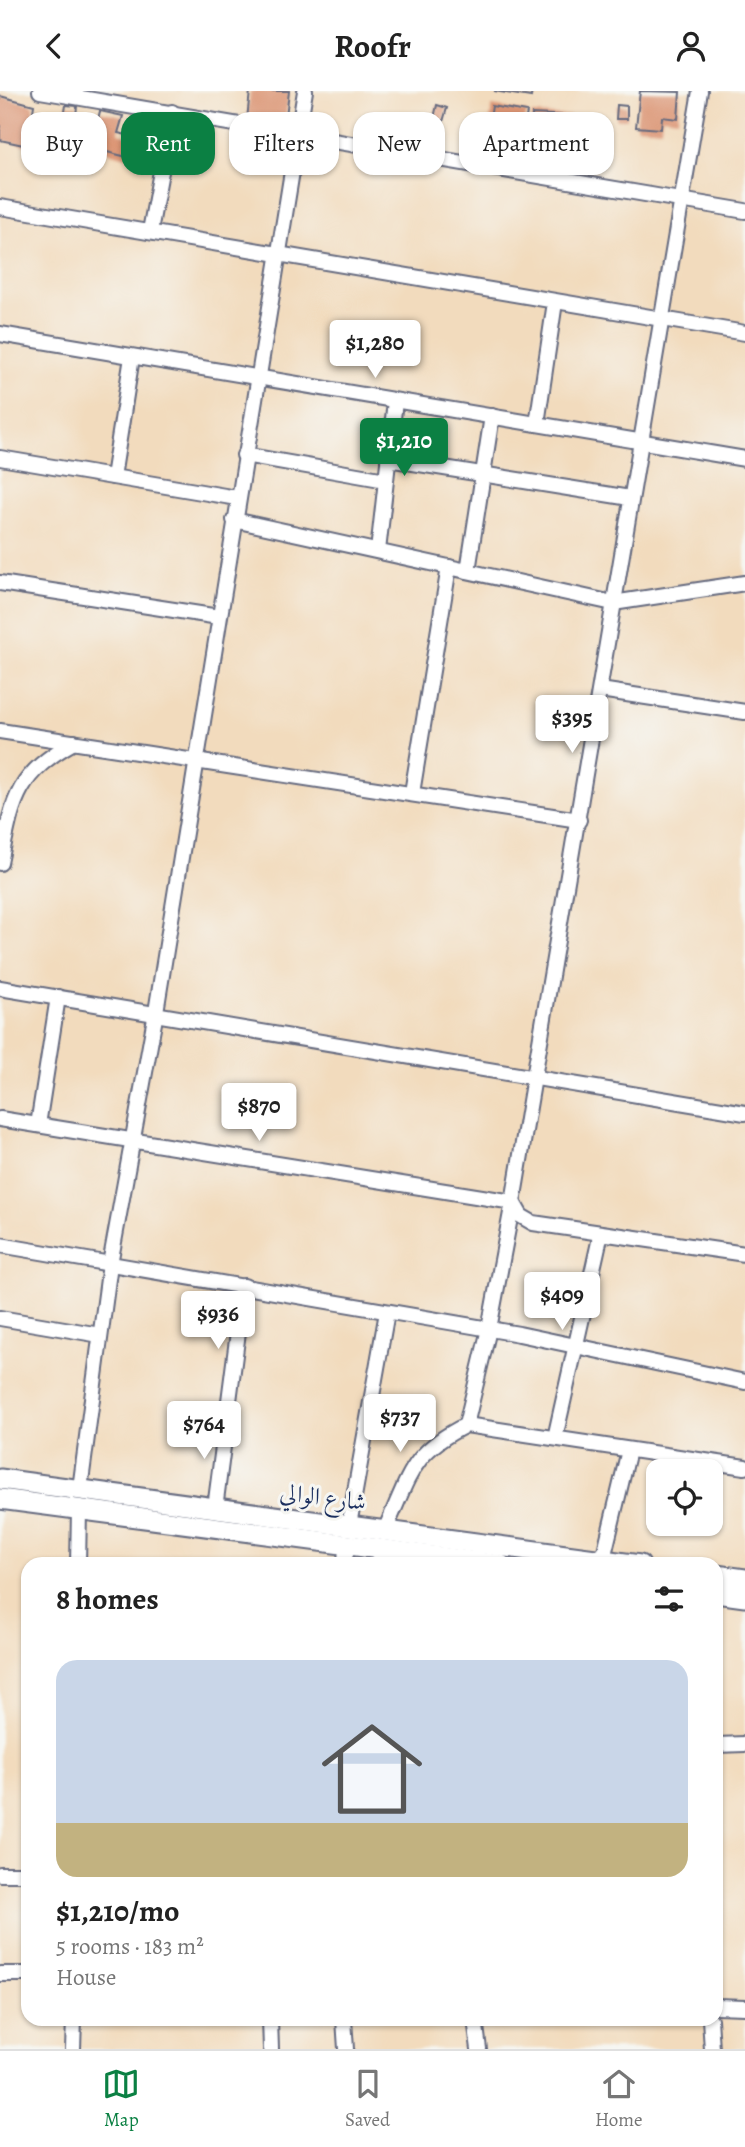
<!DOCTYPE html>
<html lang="en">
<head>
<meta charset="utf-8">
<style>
  body { margin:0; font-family:Alegreya,Amiri,serif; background:#f6f6f6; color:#222; height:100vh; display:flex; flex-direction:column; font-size:26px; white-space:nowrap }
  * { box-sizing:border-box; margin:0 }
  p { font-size:23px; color:#767676 }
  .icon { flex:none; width:38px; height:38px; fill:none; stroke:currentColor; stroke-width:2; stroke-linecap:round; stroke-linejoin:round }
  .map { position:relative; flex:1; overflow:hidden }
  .details { position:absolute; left:21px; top:1466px; width:702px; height:469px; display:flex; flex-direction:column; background:#fff; border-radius:21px; box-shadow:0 2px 5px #0004 }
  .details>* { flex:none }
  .banner { position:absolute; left:21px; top:21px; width:704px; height:63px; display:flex; gap:14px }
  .buttons { position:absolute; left:646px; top:1368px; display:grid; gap:14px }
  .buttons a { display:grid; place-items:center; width:77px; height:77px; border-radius:14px; background:#fff; box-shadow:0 2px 5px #0004; font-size:35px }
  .price { position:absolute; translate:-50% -60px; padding:0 16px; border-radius:7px; background:#fff; color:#222; font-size:23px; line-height:46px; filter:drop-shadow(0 2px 4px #0008) }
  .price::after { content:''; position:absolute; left:50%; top:42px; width:21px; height:16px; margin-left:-10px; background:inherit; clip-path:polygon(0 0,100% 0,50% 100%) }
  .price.on { background:#0b8043; color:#fff }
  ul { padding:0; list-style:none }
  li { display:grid; align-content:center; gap:14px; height:371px; padding:0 35px }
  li+li { border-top:2px solid #e0e0e0 }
  li span { display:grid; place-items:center; height:217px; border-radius:21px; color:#555 }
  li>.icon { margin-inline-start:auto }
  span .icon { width:126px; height:126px; fill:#fffc; stroke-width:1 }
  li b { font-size:30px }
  h2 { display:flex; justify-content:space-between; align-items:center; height:84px; padding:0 35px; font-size:30px }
  .pill { padding:0 24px; border-radius:21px; background:#fff; box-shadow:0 2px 5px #0004; font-size:24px; line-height:63px }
  .pill.on { background:#0b8043; color:#fff }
  header { display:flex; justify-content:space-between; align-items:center; height:91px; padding:0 35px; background:#fff; font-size:32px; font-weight:700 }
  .tabs { display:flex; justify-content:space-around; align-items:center; height:98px; border-top:2px solid #e0e0e0; background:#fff; font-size:19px; color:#767676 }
  .tabs a { display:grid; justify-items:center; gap:4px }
  .tabs .on { color:#0b8043 }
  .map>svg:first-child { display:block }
</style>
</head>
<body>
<header><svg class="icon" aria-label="back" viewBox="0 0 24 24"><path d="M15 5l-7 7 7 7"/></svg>Roofr<svg class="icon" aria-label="person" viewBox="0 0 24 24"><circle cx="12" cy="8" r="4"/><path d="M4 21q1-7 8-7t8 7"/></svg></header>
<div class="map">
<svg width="745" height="1958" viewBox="0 0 745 1958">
  <rect width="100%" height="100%" fill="#f6f6f2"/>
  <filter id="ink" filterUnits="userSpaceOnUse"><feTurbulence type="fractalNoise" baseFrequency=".0143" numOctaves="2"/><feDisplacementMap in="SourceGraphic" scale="14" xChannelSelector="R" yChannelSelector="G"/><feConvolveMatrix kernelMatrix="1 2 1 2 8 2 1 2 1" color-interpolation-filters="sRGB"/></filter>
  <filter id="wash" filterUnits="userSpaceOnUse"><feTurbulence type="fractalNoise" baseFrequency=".00686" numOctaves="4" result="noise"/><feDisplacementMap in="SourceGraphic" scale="28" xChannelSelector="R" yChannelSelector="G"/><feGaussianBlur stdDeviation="1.57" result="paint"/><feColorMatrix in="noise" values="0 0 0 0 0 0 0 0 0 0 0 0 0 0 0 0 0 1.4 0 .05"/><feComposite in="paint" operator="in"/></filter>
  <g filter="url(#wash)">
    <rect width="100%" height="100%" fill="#f2dbbd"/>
    <g id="blocks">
      <g fill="#db9473">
        <path d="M250 0H289L285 34 247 29Z"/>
        <path d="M494 0H532L531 6Z"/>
        <path d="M640 0 680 1 678 28 662 26 661 38 636 36Z"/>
        <path d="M0 5 34 14 28 55 0 49Z"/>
        <path d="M66 14 77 15 75 36 90 38 87 62 42 56 46 24 64 27Z"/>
        <path d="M437 14 447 17 442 34 433 31Z"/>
        <path d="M617 14 627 15V28H616Z"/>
        <path d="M492 15 527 21 522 48 499 44 497 54 486 52Z"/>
        <path d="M100 20 123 25 118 42 140 47 135 68 91 57Z"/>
        <path d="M532 23 572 25 568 72 549 71 550 56 531 55Z"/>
      </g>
    </g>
  </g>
  <g filter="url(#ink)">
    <use href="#blocks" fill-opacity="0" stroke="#666b7f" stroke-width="2"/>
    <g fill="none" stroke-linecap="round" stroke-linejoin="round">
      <g stroke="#666b7f" stroke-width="18">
        <g id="street">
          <path d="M40 0 745 120"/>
          <path d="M0 116 745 242"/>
          <path d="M150 140 172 21"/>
          <path d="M0 243 745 368"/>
          <path d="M537 333 555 211"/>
          <path d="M244 364 386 389"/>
          <path d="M0 367 237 407"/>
          <path d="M388 368 630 407"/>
          <path d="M113 386 132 266"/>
          <path d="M234 429 613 512 745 492"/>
          <path d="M378 460 395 310"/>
          <path d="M468 480 492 325"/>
          <path d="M0 492 219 526"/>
          <path d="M600 599 745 621"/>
          <path d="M0 640 579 729"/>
          <path d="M412 702 449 476"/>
          <path d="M0 772C13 709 15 684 74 651"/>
          <path d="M0 897 745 1022"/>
          <path d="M0 1028 513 1111 521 1125 533 1132 745 1163"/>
          <path d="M38 1034 58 906"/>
          <path d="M0 1154 519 1243 745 1291"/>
          <path d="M0 1227 100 1244"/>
          <path d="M466 1334 489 1238 513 1111 700 0"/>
          <path d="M555 1347 601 1142"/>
          <path d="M80 1398 110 1173 156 921 305 0"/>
          <path d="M215 1417 244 1195"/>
          <path d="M349 1434 387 1221"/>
          <path d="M385 1439C410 1385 410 1362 466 1334L745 1376"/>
          <path d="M603 1468 629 1359"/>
          <path d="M78 1474 79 1419"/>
          <path d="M345 1474 346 1453"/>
          <path d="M716 1654 745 1653"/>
          <path d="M0 1783H28"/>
          <path d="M0 1883H28"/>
          <path d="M716 1915 745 1916"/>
          <path d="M270 1928 271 1958"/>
          <path d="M344 1928 346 1958"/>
          <path d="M475 1928 479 1958"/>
          <path d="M710 1928 712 1958"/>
          <path d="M73 1958 74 1928"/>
        </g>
      </g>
      <g stroke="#666b7f" stroke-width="23">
        <g id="secondary">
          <path d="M0 1388 640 1474"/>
          <path d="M0 1408 501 1474"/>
          <path d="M716 1484 745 1488"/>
          <path d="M716 1502 745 1506"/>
        </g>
      </g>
      <use href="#street" stroke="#fff" stroke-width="14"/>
      <use href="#secondary" stroke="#fff" stroke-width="19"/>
    </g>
  </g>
  <g text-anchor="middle" stroke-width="6" stroke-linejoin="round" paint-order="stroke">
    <g font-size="24" fill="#1b2f5e" stroke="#f6f6f2">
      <text transform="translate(323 1406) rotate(7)" y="8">شارع الوالي</text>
    </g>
  </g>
</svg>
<div class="buttons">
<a><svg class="icon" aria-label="locate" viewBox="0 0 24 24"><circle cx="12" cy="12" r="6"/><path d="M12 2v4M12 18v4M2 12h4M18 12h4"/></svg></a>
</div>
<b class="price" style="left:375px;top:289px">$1,280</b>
<b class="price on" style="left:404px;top:387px">$1,210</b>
<b class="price" style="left:572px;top:664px">$395</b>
<b class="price" style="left:259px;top:1052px">$870</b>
<b class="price" style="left:562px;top:1241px">$409</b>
<b class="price" style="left:218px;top:1260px">$936</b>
<b class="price" style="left:400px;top:1363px">$737</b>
<b class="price" style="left:204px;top:1370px">$764</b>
<div class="banner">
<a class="pill">Buy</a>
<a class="pill on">Rent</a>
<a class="pill">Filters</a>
<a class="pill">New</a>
<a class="pill">Apartment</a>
</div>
<section class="details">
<h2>8 homes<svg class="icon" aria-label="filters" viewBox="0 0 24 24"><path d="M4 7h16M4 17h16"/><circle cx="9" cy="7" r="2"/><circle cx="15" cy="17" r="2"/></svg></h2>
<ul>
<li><span style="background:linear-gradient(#c9d6e8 75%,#c2b280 0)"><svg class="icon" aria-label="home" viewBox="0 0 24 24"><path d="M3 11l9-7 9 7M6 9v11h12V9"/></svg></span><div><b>$1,210/mo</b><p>5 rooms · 183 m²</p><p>House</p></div></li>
</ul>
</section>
</div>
<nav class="tabs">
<a class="on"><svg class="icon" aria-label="map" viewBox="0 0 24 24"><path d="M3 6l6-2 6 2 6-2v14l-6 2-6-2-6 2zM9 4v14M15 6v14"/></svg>Map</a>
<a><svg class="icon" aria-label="saved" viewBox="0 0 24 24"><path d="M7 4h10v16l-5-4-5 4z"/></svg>Saved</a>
<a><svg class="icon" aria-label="home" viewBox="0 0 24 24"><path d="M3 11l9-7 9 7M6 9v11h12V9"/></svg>Home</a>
</nav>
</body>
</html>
